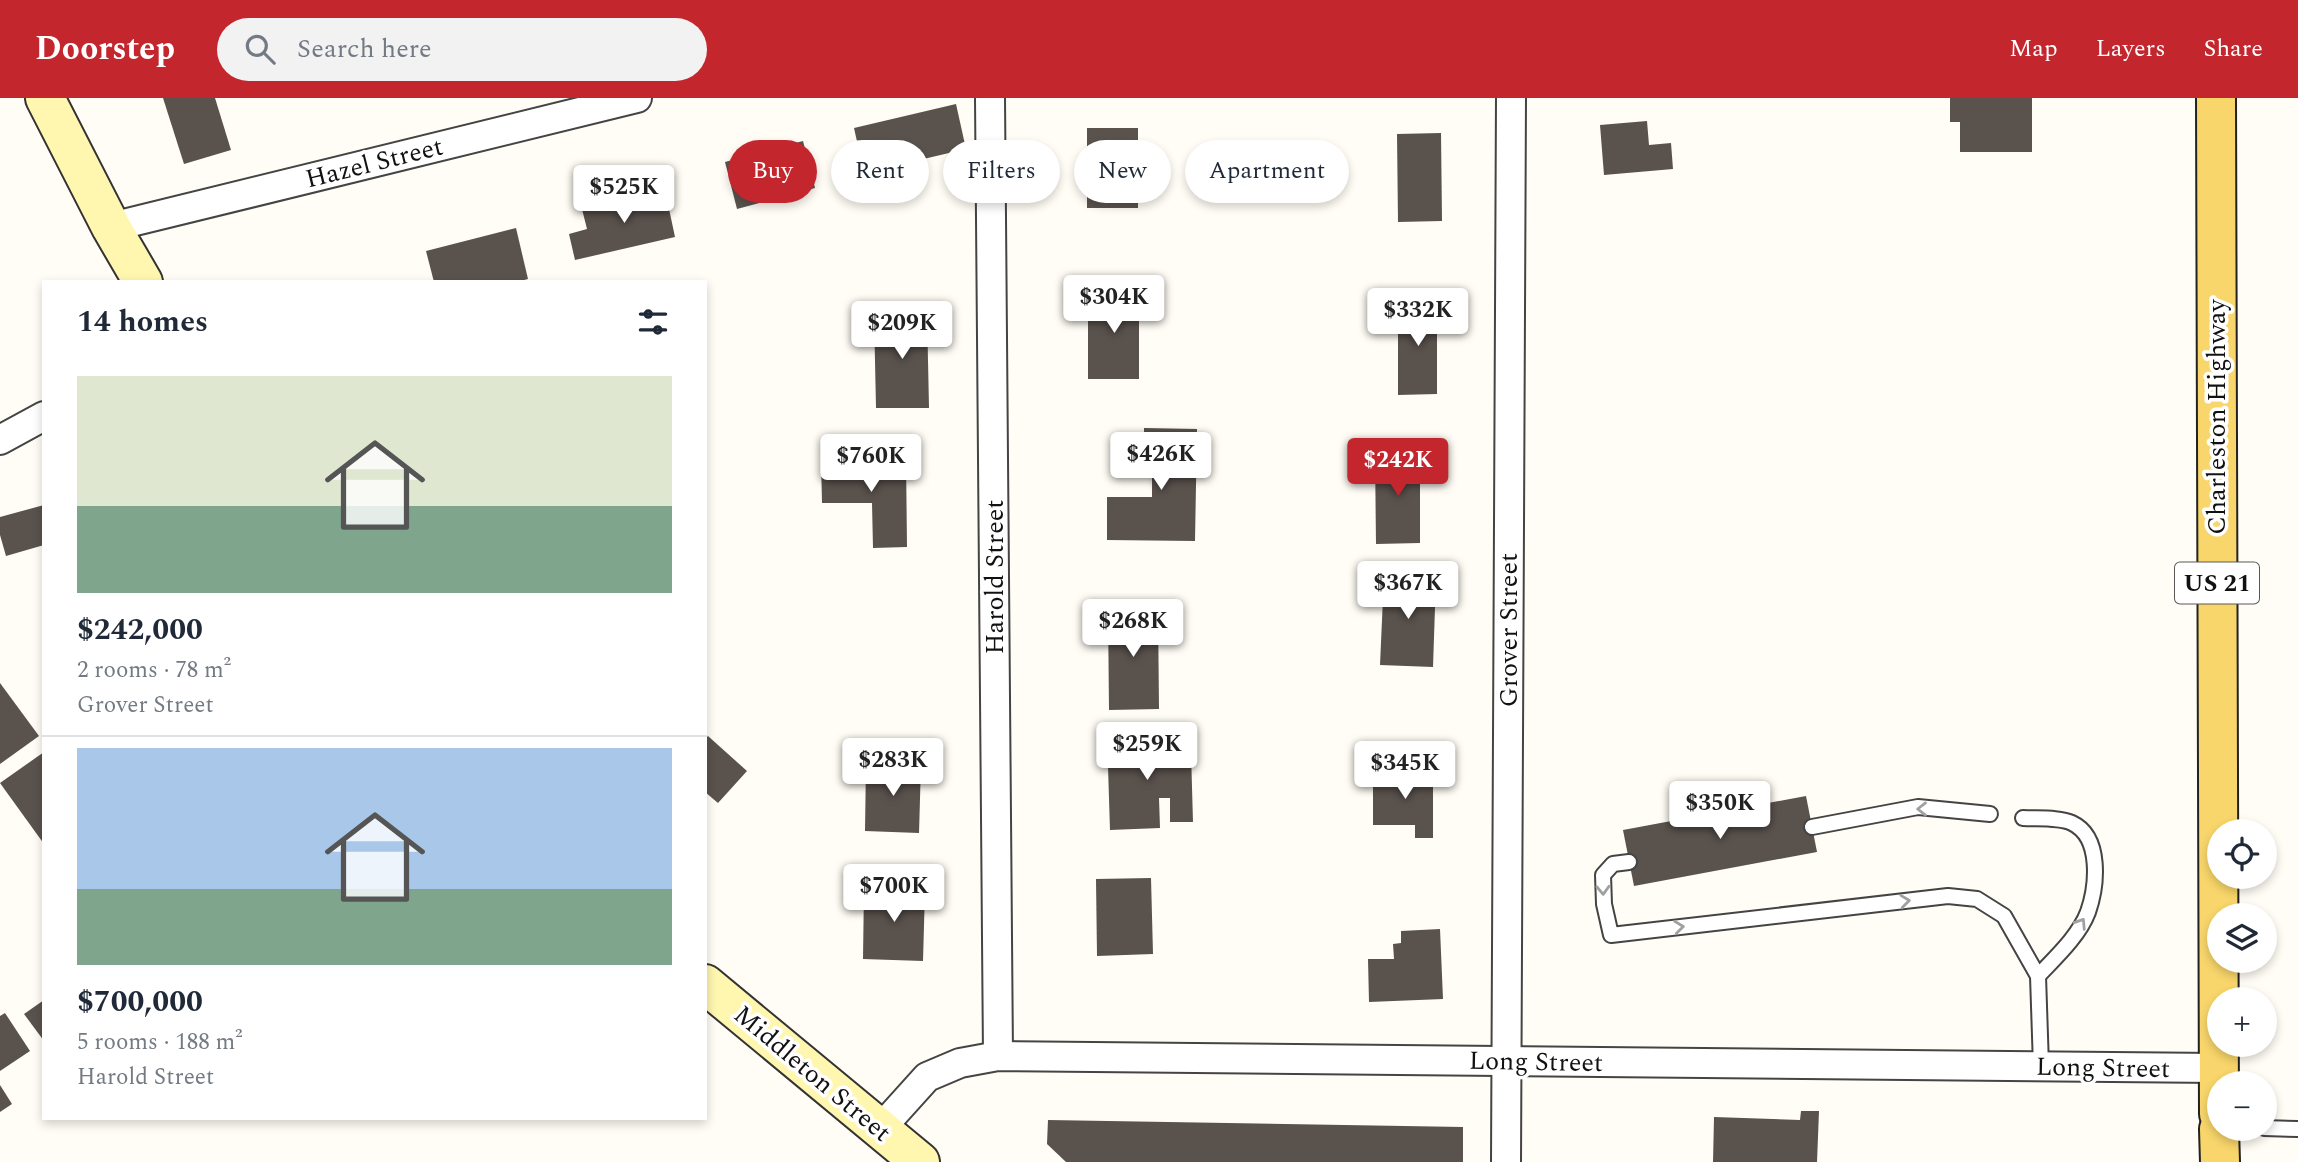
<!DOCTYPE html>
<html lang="en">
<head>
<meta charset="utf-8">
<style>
  body { margin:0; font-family:Spectral,serif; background:#f2f2f3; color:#1f2937; height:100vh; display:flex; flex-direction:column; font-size:26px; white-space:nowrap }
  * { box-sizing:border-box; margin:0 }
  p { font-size:23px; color:#747a83 }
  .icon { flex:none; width:38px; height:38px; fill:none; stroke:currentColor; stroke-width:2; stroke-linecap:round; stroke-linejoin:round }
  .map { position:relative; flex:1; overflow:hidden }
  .drawer { position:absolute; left:42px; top:182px; width:665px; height:840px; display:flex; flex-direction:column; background:#fff; border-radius:0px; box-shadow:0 4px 10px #0003 }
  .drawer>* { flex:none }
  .guide { position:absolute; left:728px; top:42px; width:665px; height:63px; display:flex; gap:14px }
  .fabs { position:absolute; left:2207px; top:721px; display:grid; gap:14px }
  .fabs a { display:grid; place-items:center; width:70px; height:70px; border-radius:50%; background:#fff; box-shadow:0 4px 10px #0003; font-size:35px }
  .price { position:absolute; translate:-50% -60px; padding:0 16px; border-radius:7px; background:#fff; color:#222; font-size:23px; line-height:46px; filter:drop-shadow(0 2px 4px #0008) }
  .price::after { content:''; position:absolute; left:50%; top:42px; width:21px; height:16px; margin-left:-10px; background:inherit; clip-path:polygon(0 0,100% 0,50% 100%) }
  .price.on { background:#c4262e; color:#fff }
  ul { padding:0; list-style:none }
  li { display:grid; align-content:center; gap:14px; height:371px; padding:0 35px }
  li+li { border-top:2px solid #e0e1e3 }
  li span { display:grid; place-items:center; height:217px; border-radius:0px; color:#555 }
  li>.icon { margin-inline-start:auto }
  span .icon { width:126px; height:126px; fill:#fffc; stroke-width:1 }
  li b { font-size:30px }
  h2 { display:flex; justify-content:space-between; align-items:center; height:84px; padding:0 35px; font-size:30px }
  .pill { padding:0 24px; border-radius:32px; background:#fff; box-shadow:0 4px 10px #0003; font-size:24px; line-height:63px }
  .pill.on { background:#c4262e; color:#fff }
  header { display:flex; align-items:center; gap:42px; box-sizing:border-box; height:98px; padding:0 35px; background:#c4262e; color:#fff }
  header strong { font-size:33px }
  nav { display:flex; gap:38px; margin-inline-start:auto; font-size:24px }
  .search { width:490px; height:63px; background:#f2f2f3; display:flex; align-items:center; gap:18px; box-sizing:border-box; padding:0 24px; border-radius:38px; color:#747a83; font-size:26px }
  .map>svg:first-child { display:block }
</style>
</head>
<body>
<header>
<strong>Doorstep</strong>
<div class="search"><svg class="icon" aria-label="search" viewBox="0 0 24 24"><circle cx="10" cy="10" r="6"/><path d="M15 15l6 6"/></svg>Search here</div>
<nav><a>Map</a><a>Layers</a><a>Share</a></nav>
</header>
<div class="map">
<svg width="2298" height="1064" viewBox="0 0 2298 1064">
  <rect width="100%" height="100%" fill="#fffdf5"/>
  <g fill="#5a524d">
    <path d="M163 0H215L231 52 184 66Z"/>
    <path d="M1950 0H2032V54H1960V24H1950Z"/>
    <path d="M956 6 966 51 864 75 854 30Z"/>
    <path d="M1647 23 1649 47 1671 45 1673 71 1604 77 1600 27Z"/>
    <rect x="1087" y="30" width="51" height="80"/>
    <path d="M1441 35 1442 123 1398 124 1397 36Z"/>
    <path d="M803 43 815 90 737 111 725 64Z"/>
    <path d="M665 92 675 139 575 162 569 136 587 131 582 111Z"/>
    <path d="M516 130 528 181 517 184H434L426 153Z"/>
    <rect x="1088" y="193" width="51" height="88"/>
    <path d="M1437 204V296L1398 297V205Z"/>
    <path d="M927 215 929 310H876L874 216Z"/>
    <path d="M1144 330 1197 331 1195 443 1107 442V399H1152V364H1144Z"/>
    <path d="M1375 355H1420V445L1376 446Z"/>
    <path d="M906 360 907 449 873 450 872 405H822L821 361Z"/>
    <path d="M44 407V447L6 458 0 437V419Z"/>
    <path d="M1384 477 1436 480 1433 569 1380 567Z"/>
    <path d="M1108 511H1158L1159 611 1109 612Z"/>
    <path d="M0 585 39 638 0 666Z"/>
    <path d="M1161 635 1162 656 1191 654 1193 724H1170V700H1159L1160 730 1110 732 1107 637Z"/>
    <path d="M708 638 747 673 718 705 705 694V641Z"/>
    <path d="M44 654V746L0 685Z"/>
    <path d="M866 665 921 666 919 735 865 733Z"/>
    <path d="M1433 673V740H1415V727H1373V674Z"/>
    <path d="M1806 698 1817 754 1634 788 1623 732Z"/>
    <path d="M1151 780 1153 856 1097 858 1096 781Z"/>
    <path d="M864 790 925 792 923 863 863 861Z"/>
    <path d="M1440 831 1443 901 1369 904 1368 861H1394L1393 846 1401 845V833Z"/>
    <path d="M44 902V943L24 916Z"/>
    <path d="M5 915 30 953 0 973V918Z"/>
    <path d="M0 987 12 1006 0 1014Z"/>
    <path d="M1801 1013H1819L1817 1064H1713L1714 1019 1800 1022Z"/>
    <path d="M1048 1022 1463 1029V1064H1066L1047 1046Z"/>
  </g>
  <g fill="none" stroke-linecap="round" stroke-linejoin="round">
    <g stroke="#444" stroke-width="18">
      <g id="lane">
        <path d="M2023 720C2037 721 2059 719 2072 725 2102 739 2097 788 2088 814 2079 838 2055 860 2038 878"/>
        <path d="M1812 729 1918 709 1990 716"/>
        <path d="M1629 764 1613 766 1603 777 1604 806 1611 837 1948 798 1977 801 2004 818 2038 878 2041 968"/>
        <path d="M2264 1030 2298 1031"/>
      </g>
    </g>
    <g stroke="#444" stroke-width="32">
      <g id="street">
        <path d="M990 0 998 958"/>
        <path d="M111 129 637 0"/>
        <path d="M0 342 44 318"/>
        <path d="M881 1030 927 979 960 965 998 958 2218 970"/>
        <path d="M1506 1064 1511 0"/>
      </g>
    </g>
    <g stroke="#333" stroke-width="42">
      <g id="secondary">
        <path d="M45 0 111 129 143 184"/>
        <path d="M705 886 920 1064"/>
      </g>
    </g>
    <g stroke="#222" stroke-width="42">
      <g id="primary">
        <path d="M2216 0 2219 1016"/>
        <path d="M2219 1031 2220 1064"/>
      </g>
    </g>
    <use href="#lane" stroke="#fff" stroke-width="14"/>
    <use href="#street" stroke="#fff" stroke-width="28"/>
    <use href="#secondary" stroke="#fff6b0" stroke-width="38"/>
    <use href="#primary" stroke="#f9d66b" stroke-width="38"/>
  </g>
  <defs><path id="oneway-chevron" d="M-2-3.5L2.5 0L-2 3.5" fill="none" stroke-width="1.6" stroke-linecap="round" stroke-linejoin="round" transform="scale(1.75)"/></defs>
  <g stroke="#a0a0a0">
    <use href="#oneway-chevron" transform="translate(1922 711) rotate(-180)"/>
    <use href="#oneway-chevron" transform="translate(1603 792) rotate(88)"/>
    <use href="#oneway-chevron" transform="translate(1905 803) rotate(-7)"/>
    <use href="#oneway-chevron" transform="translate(2081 825) rotate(-57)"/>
    <use href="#oneway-chevron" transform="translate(1679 829) rotate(-7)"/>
  </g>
  <g text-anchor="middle" stroke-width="7" stroke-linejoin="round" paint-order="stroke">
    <rect fill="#fff" stroke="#585858" stroke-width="2" x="2175" y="464.5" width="84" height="41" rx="5"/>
    <g font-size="24" font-weight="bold" fill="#111">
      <text x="2217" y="493">US 21</text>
    </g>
    <g font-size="26" fill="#111" stroke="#fff">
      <text transform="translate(374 64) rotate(-14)" y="9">Hazel Street</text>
      <text transform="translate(2216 319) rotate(-90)" y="9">Charleston Highway</text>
      <text transform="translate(994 479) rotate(-90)" y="9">Harold Street</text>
      <text transform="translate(1508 532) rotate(-90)" y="9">Grover Street</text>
      <text transform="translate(1536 963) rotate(1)" y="9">Long Street</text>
      <text transform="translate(2103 969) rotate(1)" y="9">Long Street</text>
      <text transform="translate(813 975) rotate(40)" y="9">Middleton Street</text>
    </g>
  </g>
</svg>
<div class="fabs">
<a><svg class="icon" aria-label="locate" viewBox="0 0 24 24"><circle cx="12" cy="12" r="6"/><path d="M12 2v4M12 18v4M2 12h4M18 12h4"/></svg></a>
<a><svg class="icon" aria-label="layers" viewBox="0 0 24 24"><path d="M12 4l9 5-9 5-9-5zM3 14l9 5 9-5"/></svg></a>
<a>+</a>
<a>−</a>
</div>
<b class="price" style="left:624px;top:127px">$525K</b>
<b class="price" style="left:1114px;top:237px">$304K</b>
<b class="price" style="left:1418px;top:250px">$332K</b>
<b class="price" style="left:902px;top:263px">$209K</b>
<b class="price" style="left:1161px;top:394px">$426K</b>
<b class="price" style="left:871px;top:396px">$760K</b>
<b class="price on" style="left:1398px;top:400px">$242K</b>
<b class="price" style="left:1408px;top:523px">$367K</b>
<b class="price" style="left:1133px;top:561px">$268K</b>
<b class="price" style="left:1147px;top:684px">$259K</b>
<b class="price" style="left:893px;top:700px">$283K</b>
<b class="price" style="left:1405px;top:703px">$345K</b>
<b class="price" style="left:1720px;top:743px">$350K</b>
<b class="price" style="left:894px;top:826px">$700K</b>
<div class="guide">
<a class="pill on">Buy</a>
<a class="pill">Rent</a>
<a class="pill">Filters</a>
<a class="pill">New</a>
<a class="pill">Apartment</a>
</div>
<section class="drawer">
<h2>14 homes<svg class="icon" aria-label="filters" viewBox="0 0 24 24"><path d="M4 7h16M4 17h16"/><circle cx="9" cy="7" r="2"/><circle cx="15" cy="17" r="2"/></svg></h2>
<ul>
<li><span style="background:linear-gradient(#dfe7d0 60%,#7fa58c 0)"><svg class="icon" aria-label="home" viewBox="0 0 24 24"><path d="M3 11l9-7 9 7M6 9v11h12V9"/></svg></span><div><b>$242,000</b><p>2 rooms · 78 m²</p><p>Grover Street</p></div></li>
<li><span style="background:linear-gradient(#a9c7e8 65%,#7fa58c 0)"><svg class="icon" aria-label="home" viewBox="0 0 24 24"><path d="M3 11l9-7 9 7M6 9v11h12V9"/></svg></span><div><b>$700,000</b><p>5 rooms · 188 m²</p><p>Harold Street</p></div></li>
</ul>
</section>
</div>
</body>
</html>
